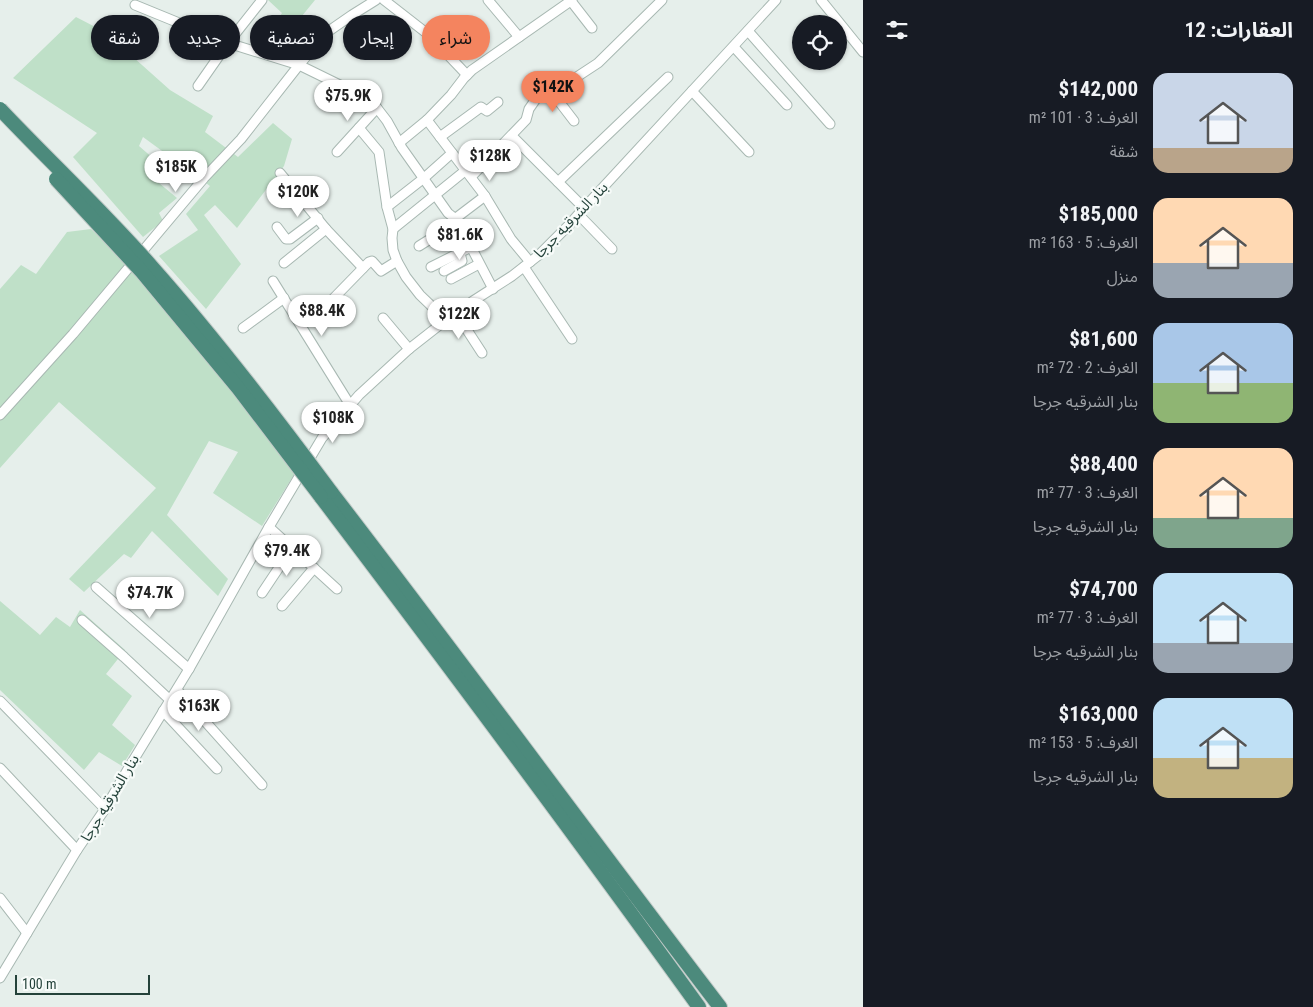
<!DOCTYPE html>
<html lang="ar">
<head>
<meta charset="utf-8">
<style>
  body { margin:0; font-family:"Roboto Condensed","Noto Sans Arabic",sans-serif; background:#20242c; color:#f1f3f6; direction:rtl; height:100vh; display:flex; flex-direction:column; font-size:19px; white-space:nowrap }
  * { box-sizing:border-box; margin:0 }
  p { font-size:16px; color:#9ea1a6 }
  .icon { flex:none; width:28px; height:28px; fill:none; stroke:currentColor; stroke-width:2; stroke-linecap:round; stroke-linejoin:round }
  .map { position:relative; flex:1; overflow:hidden; direction:ltr }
  .sheet { display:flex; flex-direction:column; background:#171b24; width:450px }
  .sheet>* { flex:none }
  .hud { position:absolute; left:15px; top:15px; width:475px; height:45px; direction:rtl; display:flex; gap:10px }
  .buttons { position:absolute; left:792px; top:15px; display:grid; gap:10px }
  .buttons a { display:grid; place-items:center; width:55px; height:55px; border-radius:50%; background:#171b24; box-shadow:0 1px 4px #0004; font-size:25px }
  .scale { position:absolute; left:15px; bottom:12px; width:135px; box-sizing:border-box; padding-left:5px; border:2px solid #24423a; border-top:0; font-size:14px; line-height:18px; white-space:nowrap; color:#24423a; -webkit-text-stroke:4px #f7fbf9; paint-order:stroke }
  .price { position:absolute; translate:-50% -42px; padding:0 11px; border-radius:18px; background:#fff; color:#222; font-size:16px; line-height:32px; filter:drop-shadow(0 1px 2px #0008) }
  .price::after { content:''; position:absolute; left:50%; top:30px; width:15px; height:11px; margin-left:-8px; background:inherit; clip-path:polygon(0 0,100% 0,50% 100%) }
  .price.on { background:#f4845f; color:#111 }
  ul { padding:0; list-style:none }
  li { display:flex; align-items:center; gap:15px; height:125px; padding:0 20px }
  li span { display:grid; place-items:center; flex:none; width:140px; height:100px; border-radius:15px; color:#555 }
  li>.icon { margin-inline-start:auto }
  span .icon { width:60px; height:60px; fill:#fffc; stroke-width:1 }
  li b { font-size:21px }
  h2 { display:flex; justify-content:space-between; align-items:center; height:60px; padding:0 20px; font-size:21px }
  .tag { padding:0 18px; border-radius:22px; background:#171b24; box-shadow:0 1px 4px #0004; font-size:18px; line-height:45px }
  .tag.on { background:#f4845f; color:#111 }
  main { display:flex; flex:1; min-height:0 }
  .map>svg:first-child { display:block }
</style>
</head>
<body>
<main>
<section class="sheet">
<h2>العقارات: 12<svg class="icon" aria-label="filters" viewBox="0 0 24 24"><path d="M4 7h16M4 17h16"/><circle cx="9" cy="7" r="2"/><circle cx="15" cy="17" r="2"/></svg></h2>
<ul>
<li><span style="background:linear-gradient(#c9d6e8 75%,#b9a48a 0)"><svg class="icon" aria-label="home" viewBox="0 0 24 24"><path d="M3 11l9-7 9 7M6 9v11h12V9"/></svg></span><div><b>$142,000</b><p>الغرف: 3 · 101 m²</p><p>شقة</p></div></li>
<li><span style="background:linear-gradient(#ffd9b3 65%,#9aa5b1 0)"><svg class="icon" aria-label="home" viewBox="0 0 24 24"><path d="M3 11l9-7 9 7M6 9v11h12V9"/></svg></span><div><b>$185,000</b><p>الغرف: 5 · 163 m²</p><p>منزل</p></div></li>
<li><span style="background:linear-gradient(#a9c7e8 60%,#8fb573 0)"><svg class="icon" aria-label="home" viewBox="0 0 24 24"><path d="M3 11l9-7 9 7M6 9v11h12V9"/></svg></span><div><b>$81,600</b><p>الغرف: 2 · 72 m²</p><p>بنار الشرقيه جرجا</p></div></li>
<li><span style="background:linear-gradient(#ffd9b3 70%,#7fa58c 0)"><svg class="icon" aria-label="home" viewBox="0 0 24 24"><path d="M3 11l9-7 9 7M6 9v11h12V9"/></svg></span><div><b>$88,400</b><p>الغرف: 3 · 77 m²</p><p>بنار الشرقيه جرجا</p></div></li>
<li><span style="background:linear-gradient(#bfe0f5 70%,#9aa5b1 0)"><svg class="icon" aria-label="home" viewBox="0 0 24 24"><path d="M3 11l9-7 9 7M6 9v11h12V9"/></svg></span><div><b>$74,700</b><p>الغرف: 3 · 77 m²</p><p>بنار الشرقيه جرجا</p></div></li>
<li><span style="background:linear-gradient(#bfe0f5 60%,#c2b280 0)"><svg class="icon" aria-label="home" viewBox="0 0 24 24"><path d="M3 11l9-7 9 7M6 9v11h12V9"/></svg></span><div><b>$163,000</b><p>الغرف: 5 · 153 m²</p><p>بنار الشرقيه جرجا</p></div></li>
</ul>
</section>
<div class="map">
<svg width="863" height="1007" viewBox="0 0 863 1007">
  <rect width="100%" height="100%" fill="#e6efeb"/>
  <g fill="#bfe0c8">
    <path d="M268 0H315L279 44 266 37 282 13Z"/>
    <path d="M76 17 105 32 170 90 213 116 205 132 238 157 273 123 292 139 284 166 237 228 215 205 204 215 241 264 206 309 159 256 198 230 186 214 210 186 143 137 139 146 154 159 147 173 177 198 159 213 163 221 143 237 73 157 97 133 13 78Z"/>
    <path d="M91 229 118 254 229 384 295 473 262 526 213 493 238 452 209 441 167 515 228 579 218 596 152 531 131 558 124 554 84 592 69 579 156 488 59 402 0 468V289L21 265 36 274 67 232Z"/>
    <path d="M0 601 40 635 56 617 70 627 80 610 125 650 106 674 132 696 112 725 135 745 122 766 99 752 84 770 0 690Z"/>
  </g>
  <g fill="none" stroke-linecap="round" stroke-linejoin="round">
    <g stroke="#a8b8b2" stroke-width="11">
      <g id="minor">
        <path d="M384 0 429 35 467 75"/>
        <path d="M488 0 519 37"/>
        <path d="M821 0 863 52"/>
        <path d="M571 1 592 28"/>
        <path d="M135 5 228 43 299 65 348 89 365 98 377 108 387 121 402 148 448 213 457 220 493 289"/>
        <path d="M748 31 830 124"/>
        <path d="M734 47 787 105"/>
        <path d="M198 86 228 43 262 0"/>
        <path d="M551 91 574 121"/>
        <path d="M692 91 749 152"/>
        <path d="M427 120 485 196 511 239 530 262"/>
        <path d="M359 128 379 152 387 207 393 229 392 238 393 250 397 261 406 277 420 295 446 320"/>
        <path d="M512 136 584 208"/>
        <path d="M440 137 481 107 487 111 498 102"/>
        <path d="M399 143 427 120 451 95 464 78 472 70 572 0"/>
        <path d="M337 152 377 108"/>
        <path d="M280 173 326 229 363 268"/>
        <path d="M471 177 526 120 529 109 538 96 563 86 598 63 662 0"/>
        <path d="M558 182 668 77"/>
        <path d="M387 207 424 178 452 153"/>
        <path d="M579 215 612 249"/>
        <path d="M456 218 485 196"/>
        <path d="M277 227 286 239H290L318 218"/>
        <path d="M393 229 466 170"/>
        <path d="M419 246 435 236 457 220"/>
        <path d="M284 263 326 229"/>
        <path d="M431 267 471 247"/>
        <path d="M524 267 572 339"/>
        <path d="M444 271 462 261 460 253"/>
        <path d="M451 279 479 264"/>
        <path d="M273 281 350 405"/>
        <path d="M327 305 369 262 372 261 381 271 397 261"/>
        <path d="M456 313 482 353"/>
        <path d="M383 318 409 349"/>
        <path d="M243 328 284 298"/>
        <path d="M0 415 73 334 204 178 241 139 299 65 326 33 352 15 376 0"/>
        <path d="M269 527 337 589"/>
        <path d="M96 587 189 669"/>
        <path d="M262 593 292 548"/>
        <path d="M282 606 314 568"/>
        <path d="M82 620 124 657 170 700"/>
        <path d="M177 690 262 785"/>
        <path d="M0 701 105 809"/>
        <path d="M163 711 217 769"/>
        <path d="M0 768 77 850"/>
        <path d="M0 898 27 933"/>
        <path d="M0 978 77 850 105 809 128 769 189 669 269 527 322 438 359 395 409 349 446 320 473 301 512 276 539 255 569 225 584 208 776 0"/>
      </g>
    </g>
    <g stroke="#c2cac8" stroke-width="16">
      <g id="trunk">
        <path d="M331 492C462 662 589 836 720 1007"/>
        <path d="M321 497C449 666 575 835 699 1007"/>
      </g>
    </g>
    <use href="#minor" stroke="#fff" stroke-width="9"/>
    <use href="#trunk" stroke="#4c8a7c" stroke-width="14"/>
    <g stroke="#c2cac8" stroke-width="16" stroke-linecap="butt">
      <g id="trunk-bridge">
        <path d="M0 109C50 162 104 212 152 267 216 339 274 415 331 492"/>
        <path d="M56 179 142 272 238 388 321 497"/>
      </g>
    </g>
    <use href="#trunk-bridge" stroke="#4c8a7c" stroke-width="14"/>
  </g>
  <g text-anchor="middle" stroke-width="4.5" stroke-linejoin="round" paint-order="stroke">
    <g font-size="15" fill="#24423a" stroke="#f7fbf9">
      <text transform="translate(571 220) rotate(-46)" y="5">بنار الشرقيه جرجا</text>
      <text transform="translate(110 798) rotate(-59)" y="5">بنار الشرقيه جرجا</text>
    </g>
  </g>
</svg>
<div class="buttons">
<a><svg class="icon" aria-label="locate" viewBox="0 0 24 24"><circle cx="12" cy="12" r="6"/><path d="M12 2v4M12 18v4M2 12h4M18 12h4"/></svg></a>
</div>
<div class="scale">100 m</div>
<b class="price on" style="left:553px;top:113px">$142K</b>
<b class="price" style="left:348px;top:122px">$75.9K</b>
<b class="price" style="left:490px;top:182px">$128K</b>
<b class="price" style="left:176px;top:193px">$185K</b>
<b class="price" style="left:298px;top:218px">$120K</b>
<b class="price" style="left:460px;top:261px">$81.6K</b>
<b class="price" style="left:322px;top:337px">$88.4K</b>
<b class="price" style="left:459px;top:340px">$122K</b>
<b class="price" style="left:333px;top:444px">$108K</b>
<b class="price" style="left:287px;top:577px">$79.4K</b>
<b class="price" style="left:150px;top:619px">$74.7K</b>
<b class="price" style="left:199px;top:732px">$163K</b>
<div class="hud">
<a class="tag on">شراء</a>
<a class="tag">إيجار</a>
<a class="tag">تصفية</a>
<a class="tag">جديد</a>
<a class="tag">شقة</a>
</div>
</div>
</main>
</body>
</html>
